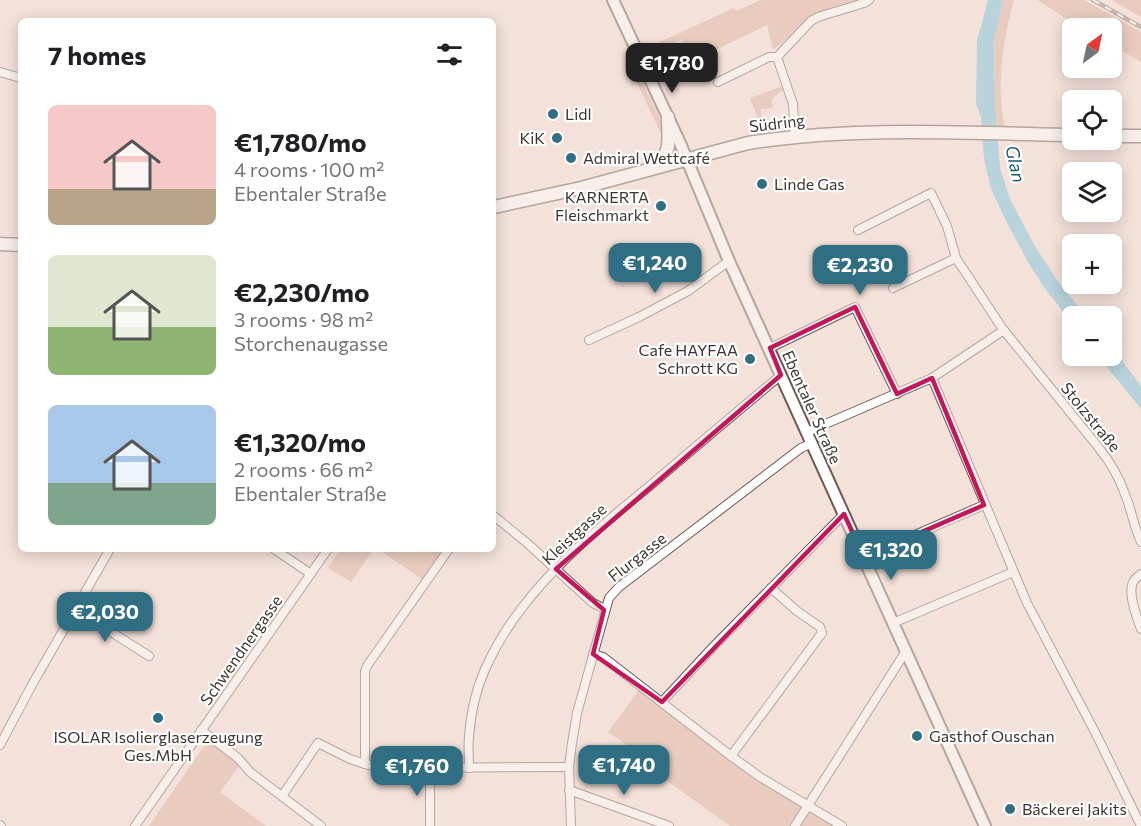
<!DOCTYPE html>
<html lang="en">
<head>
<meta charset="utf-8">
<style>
  body { margin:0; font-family:Commissioner,sans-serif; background:#f6f6f6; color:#202124; height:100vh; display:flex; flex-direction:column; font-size:22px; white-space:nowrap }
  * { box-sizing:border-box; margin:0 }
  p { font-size:20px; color:#757577 }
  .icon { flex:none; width:33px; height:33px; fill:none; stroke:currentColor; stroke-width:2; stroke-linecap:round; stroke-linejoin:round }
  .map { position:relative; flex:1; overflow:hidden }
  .drawer { position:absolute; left:18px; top:18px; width:478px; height:534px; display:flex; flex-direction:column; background:#fff; border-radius:9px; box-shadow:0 3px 15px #0003 }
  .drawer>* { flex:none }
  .needle { width:39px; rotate:33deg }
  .fabs { position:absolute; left:1062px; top:18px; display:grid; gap:12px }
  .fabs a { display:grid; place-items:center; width:60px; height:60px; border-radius:9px; background:#fff; box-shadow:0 3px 15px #0003; font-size:30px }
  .price { position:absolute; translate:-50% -51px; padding:0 14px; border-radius:12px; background:#306e84; color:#fff; font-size:20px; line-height:39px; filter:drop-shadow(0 2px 3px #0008) }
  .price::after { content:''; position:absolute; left:50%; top:36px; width:18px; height:14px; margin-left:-9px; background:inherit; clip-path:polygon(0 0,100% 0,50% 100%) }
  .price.active { background:#222; color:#fff }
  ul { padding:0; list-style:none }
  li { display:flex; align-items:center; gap:18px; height:150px; padding:0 30px }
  li span { display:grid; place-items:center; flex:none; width:168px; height:120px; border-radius:9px; color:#555 }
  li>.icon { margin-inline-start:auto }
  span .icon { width:72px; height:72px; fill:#fffc; stroke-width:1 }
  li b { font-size:26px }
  h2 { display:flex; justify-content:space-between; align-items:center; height:72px; padding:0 30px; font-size:26px }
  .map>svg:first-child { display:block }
</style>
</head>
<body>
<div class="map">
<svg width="1141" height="826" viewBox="0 0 1141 826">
  <rect width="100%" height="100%" fill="#f4e1d9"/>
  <g fill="#dbb29f">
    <path d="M761 0H863L818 14 773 50 767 25 707 54 713 68 695 76 681 46 684 44 682 39 656 51 653 45 734 8 736 11Z"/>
    <path d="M1003 0H1014C1003 41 996 85 1005 127H997L995 103 994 40Z"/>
    <path d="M1037 0H1084L1141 32V62L1112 45V28H1081Z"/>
    <path d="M1112 0H1141V17Z"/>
    <path d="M640 77 666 132 664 140 635 79Z"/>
    <path d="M782 86 783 90 772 99 773 108 761 109 762 129 750 98Z"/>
    <path d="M341 549H374L351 582 328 568Z"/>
    <path d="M378 549H445L423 580Z"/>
    <path d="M639 690 731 761 759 781 804 807 793 826H730L649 768 652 763 608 732Z"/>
    <path d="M208 740 241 764 220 792 266 826H149Z"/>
    <path d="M809 810 834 826H799Z"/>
  </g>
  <g fill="#6fc2e0">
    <path d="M988 0H1003L994 41 995 103 1000 168 1010 199 1033 243 1059 283 1086 316H1072V323L1046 290 1031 267 1008 225 991 189 984 159 981 117 976 104 977 41Z"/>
    <path d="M1112 347 1141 386V409L1098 356H1112Z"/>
  </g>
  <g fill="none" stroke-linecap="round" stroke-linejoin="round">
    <g stroke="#6a5b54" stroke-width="10">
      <g id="minor">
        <path d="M0 72 21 78"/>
        <path d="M718 82 769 57H777"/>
        <path d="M795 137 793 104 777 57 811 21 818 17 864 3 869 0"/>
        <path d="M858 230 931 193 947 226 956 258 1002 328 1099 448C1111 463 1120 479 1126 497 1132 512 1134 527 1141 542"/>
        <path d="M893 288 956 258"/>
        <path d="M589 340 639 317 688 291 729 261"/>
        <path d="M770 348 855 307 897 394"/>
        <path d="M932 378 1027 603 1096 734 1141 826"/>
        <path d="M807 432 932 378 1004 330"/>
        <path d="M494 516 527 543 593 603 605 609"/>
        <path d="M274 549 311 574"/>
        <path d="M864 557 984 505"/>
        <path d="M1141 574C1137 577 1133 580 1132 585 1129 597 1137 618 1141 629"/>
        <path d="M75 609 149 656"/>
        <path d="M893 623 1013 572"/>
        <path d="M593 654 603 657 731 756 760 777 842 826"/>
        <path d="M662 702 713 647 844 514"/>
        <path d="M201 730 238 758 250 772 321 826"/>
        <path d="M0 745 33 683 110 549"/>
        <path d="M731 756 822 633 820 627 797 611 771 588"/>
        <path d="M365 764V671L367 666 449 549"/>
        <path d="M469 768C469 757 468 746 469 736 471 712 477 686 487 665 522 589 589 536 652 484 695 447 738 411 781 375"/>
        <path d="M430 769V826"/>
        <path d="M569 790 669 826"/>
        <path d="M282 796 318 743 350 759 365 764 383 768 569 767"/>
        <path d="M0 825 1 826"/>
        <path d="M135 826 328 549"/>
        <path d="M571 826 569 767 572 743 577 713 609 598 619 587 801 448 812 443"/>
        <path d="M795 826 906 651"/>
      </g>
    </g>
    <g stroke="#6a5b54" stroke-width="14">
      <path id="secondary" d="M613 0 680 143 729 261 985 826"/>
    </g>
    <g stroke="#6a5b54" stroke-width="15">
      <g id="primary">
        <path d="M1112 136H1141"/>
        <path d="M654 166C673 153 668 138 668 117"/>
        <path d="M494 207 581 188 748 143C855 126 965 133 1072 135"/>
        <path d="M0 244 21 245"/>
      </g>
    </g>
    <use href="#minor" stroke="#fff" stroke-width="8"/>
    <use href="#secondary" stroke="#fff" stroke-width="10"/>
    <use href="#primary" stroke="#fff" stroke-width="12"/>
    <g stroke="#8d817c" stroke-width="4.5">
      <path id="rail" d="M1093 0 1141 27"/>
    </g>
    <use href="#rail" stroke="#fff" stroke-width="2" stroke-dasharray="7" stroke-linecap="butt"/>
  </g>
  <path d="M0 0H1141V826H0ZM855 307 897 394 932 378 984 505 864 557 844 514 662 702 593 654 604 610 556 569 781 375 770 348Z" fill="#f4e1d9" fill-opacity=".55" fill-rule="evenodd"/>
  <path fill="none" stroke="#c2185b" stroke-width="4.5" stroke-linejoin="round" d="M855 307 897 394 932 378 984 505 864 557 844 514 662 702 593 654 604 610 556 569 781 375 770 348Z"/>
  <g fill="#306e84" stroke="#fff" stroke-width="2">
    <circle cx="553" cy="114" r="6"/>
    <circle cx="557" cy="138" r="6"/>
    <circle cx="571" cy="158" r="6"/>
    <circle cx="762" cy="184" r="6"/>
    <circle cx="661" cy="206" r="6"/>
    <circle cx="750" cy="359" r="6"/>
    <circle cx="158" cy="718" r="6"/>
    <circle cx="917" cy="736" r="6"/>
    <circle cx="1010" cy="809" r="6"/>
  </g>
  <g text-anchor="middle" stroke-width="4.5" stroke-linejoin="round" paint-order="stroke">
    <g font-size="16" fill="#3c3532" stroke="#fff" text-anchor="start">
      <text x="565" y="120">Lidl</text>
      <text x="545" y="144" text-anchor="end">KiK</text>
      <text x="583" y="164">Admiral Wettcafé</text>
      <text x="774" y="190">Linde Gas</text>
      <text x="649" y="203" text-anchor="end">KARNERTA<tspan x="649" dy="18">Fleischmarkt</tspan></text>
      <text x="738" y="356" text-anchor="end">Cafe HAYFAA<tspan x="738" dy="18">Schrott KG</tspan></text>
      <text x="929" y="742">Gasthof Ouschan</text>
      <text x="158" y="743" text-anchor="middle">ISOLAR Isolierglaserzeugung<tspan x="158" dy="18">Ges.MbH</tspan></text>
      <text x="1022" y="815">Bäckerei Jakits</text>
    </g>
    <g font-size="16" fill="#3c3532" stroke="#fff">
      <text transform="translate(777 123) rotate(-7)" y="6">Südring</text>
      <text transform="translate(812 407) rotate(66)" y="6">Ebentaler Straße</text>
      <text transform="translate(1091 417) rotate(51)" y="6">Stolzstraße</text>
      <text transform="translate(574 534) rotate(-43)" y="6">Kleistgasse</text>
      <text transform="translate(637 557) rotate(-38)" y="6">Flurgasse</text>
      <text transform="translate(241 650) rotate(-55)" y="6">Schwendnergasse</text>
    </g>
    <g font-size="18" font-style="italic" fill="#175b70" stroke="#fff">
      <text transform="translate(1015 164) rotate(78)" y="6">Glan</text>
    </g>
  </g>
</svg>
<div class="fabs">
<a><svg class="needle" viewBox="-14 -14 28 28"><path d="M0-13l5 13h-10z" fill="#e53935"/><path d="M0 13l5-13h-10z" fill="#757577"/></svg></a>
<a><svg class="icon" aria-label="locate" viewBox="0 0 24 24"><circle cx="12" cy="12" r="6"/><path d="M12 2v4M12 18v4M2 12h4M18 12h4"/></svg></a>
<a><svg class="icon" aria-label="layers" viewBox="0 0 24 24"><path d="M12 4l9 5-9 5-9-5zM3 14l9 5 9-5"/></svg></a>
<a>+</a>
<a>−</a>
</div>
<b class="price active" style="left:672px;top:94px">€1,780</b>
<b class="price" style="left:655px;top:294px">€1,240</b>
<b class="price" style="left:860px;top:296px">€2,230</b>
<b class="price" style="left:891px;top:581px">€1,320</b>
<b class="price" style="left:105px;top:643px">€2,030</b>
<b class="price" style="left:624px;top:796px">€1,740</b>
<b class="price" style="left:417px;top:797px">€1,760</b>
<section class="drawer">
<h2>7 homes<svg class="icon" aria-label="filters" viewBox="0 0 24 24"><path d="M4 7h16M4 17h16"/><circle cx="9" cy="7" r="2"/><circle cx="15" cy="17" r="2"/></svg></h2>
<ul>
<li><span style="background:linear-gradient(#f6c9c9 70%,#b9a48a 0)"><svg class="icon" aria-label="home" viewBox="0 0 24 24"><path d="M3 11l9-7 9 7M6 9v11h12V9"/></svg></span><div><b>€1,780/mo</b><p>4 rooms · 100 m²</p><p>Ebentaler Straße</p></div></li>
<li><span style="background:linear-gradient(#dfe7d0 60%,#8fb573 0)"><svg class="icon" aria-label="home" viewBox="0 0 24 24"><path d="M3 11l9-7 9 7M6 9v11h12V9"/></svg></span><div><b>€2,230/mo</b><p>3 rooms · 98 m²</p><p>Storchenaugasse</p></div></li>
<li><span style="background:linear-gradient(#a9c7e8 65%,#7fa58c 0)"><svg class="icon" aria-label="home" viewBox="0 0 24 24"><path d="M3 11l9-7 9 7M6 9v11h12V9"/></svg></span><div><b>€1,320/mo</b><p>2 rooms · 66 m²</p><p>Ebentaler Straße</p></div></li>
</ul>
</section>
</div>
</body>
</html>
